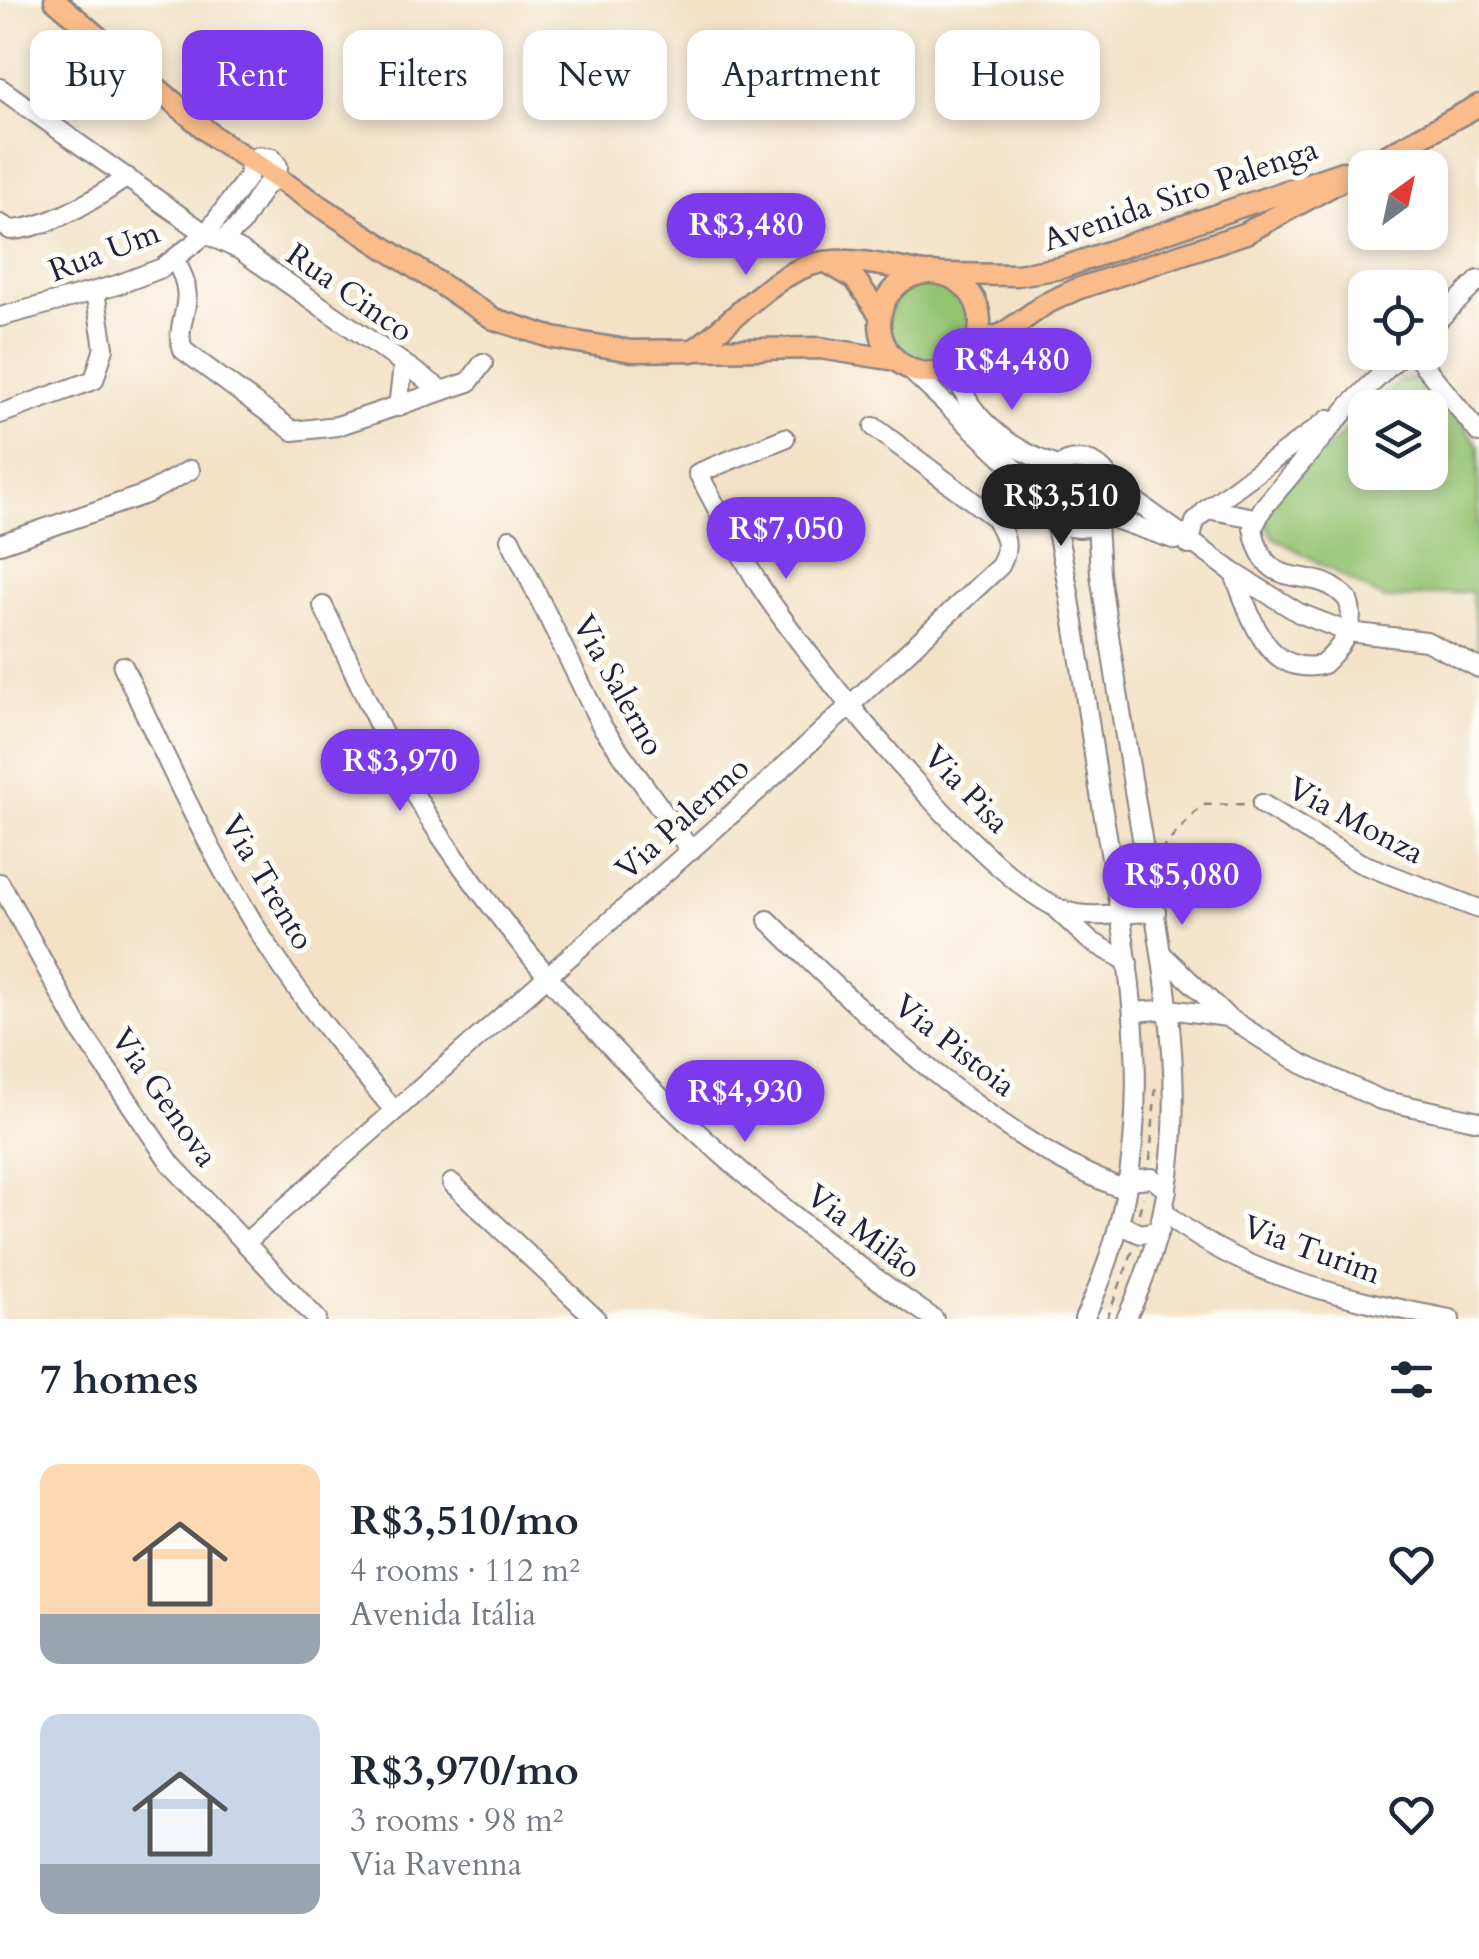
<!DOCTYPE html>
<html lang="en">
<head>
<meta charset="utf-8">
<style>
  body { margin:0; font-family:Cardo,serif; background:#f6f6f7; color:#1f2937; height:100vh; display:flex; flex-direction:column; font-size:38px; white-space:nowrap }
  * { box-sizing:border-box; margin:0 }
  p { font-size:32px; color:#747a83 }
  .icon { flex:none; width:55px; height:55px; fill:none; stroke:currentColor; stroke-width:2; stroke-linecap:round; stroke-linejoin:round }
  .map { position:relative; height:1319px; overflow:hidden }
  .panel { display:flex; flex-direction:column; background:#fff; flex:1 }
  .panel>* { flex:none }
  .top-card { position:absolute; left:30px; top:30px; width:1420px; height:90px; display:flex; gap:20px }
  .needle { width:65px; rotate:33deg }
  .buttons { position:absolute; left:1348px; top:150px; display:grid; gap:20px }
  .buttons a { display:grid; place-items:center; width:100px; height:100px; border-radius:20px; background:#fff; box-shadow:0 5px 15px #0003; font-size:50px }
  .price { position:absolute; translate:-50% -85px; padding:0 22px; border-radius:35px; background:#7c3aed; color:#fff; font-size:32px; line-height:65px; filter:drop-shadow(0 2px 5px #0008) }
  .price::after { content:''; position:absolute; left:50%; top:60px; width:30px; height:22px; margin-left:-15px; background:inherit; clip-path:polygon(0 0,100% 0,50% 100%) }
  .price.active { background:#222; color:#fff }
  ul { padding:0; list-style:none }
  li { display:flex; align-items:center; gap:30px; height:250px; padding:0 40px }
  li span { display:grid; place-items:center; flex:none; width:280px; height:200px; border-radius:20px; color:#555 }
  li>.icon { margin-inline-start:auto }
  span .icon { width:120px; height:120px; fill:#fffc; stroke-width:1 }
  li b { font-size:42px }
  h2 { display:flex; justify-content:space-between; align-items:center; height:120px; padding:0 40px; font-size:42px }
  .pill { padding:0 35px; border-radius:20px; background:#fff; box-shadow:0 5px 15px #0003; font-size:35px; line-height:90px }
  .pill.active { background:#7c3aed; color:#fff }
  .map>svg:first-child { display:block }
</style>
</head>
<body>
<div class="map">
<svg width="1479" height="1319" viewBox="0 0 1479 1319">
  <rect width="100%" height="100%" fill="#fdfcf7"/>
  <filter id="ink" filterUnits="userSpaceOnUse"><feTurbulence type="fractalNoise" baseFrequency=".01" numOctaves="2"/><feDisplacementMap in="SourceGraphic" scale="20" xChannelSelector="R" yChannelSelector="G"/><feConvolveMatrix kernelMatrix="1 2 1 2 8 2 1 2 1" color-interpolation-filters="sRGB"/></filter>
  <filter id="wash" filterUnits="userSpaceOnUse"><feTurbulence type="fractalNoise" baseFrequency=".0048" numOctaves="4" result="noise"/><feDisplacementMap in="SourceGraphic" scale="40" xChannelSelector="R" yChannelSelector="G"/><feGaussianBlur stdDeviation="2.25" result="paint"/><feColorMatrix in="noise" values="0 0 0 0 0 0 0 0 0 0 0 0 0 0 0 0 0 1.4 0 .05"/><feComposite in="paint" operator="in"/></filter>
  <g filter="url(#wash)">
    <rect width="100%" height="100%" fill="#f3e2c7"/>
    <g fill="#93c270" stroke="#5a7256" stroke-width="2.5">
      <circle cx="930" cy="323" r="42"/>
      <path d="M1414 378 1431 381 1479 446V648L1471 591 1385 600 1273 537C1261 520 1265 510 1276 494L1365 413V472H1430V408L1371 407 1400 381Z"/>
      <circle cx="1079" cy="494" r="28"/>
    </g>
  </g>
  <g filter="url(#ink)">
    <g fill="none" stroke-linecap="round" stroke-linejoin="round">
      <g stroke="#8a8281" stroke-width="22">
        <g id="minor">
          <path d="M0 88 206 234 248 177 251 161 258 156 272 158 278 166 277 178 264 187 241 224 223 240"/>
          <path d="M0 224 11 230C50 228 96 199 127 177"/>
          <path d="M175 261C202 303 172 320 183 350L293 431 337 426 469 382 483 363"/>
          <path d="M0 317 117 285 162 268 206 234 240 250 443 391"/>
          <path d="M1430 328 1479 280"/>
          <path d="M1413 352 1479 433"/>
          <path d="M957 365C959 414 1014 452 1058 466"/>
          <path d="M909 369 1045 497"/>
          <path d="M398 407 403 366"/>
          <path d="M0 414 94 380 104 348 95 292"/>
          <path d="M785 438 698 473C719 511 737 550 760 586 808 660 988 885 1065 911 1091 920 1129 912 1156 912"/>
          <circle cx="1079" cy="494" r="34"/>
          <path d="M1112 484 1233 572 1299 613 1348 632 1426 641 1479 668"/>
          <path d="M1207 509 1255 518"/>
          <path d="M1106 516 1176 540"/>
          <path d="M1054 518C1074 607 1085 698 1099 788 1130 974 1170 1140 1084 1319"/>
          <path d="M1097 523 1100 574C1114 674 1131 774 1148 873 1174 1026 1198 1173 1126 1319"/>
          <path d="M510 539 601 725 691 851"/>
          <path d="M0 544 146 494 190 470"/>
          <path d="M1189 545 1195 522 1207 509 1329 419"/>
          <path d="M1233 572C1251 614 1264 677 1322 665 1341 648 1358 626 1348 600 1314 559 1266 601 1253 528L1263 508 1350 405 1404 352"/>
          <path d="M323 606C361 683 391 763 440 835 572 1028 741 1189 934 1319"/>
          <path d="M123 666C168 763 213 862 271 951 308 1007 350 1058 393 1109"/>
          <path d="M1262 804 1360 863 1479 909"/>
          <path d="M0 883 79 1028 171 1164 317 1319"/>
          <path d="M1057 910 1089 940 1128 962"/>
          <path d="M768 920C861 1013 1002 1146 1126 1190"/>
          <path d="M1164 956 1227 1017"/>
          <path d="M1136 1012 1170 1009 1227 1017 1302 1064 1381 1100 1479 1121"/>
          <path d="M1127 1180 1152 1178 1167 1190"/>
          <path d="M452 1183 596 1319"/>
          <path d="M1164 1211C1235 1276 1358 1301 1450 1319"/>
          <path d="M1119 1224 1141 1234 1160 1230"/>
          <path d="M245 1243 761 788 1000 566C1010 547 1006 536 995 518L874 427"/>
        </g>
      </g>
      <g stroke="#8a8281" stroke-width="25">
        <g id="major">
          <path d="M55 0 214 137 494 319 553 338 632 351 820 348 896 360"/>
          <path d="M828 263 855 279 880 315"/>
          <circle cx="930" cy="323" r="50"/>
          <path d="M941 274 1017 275 1061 268 1342 172"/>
          <path d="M977 342 1003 334 1045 304 1077 289 1246 233 1479 105"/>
          <path d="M692 351C731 325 768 277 814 264 848 255 889 267 924 273"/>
        </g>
      </g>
      <g stroke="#8a8281" stroke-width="2.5" stroke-dasharray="8 8" stroke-linecap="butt">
        <path d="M1160 851 1202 805 1247 804"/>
        <path d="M1150 1160 1156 1083"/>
        <path d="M1139 1213 1143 1197"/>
        <path d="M1107 1319 1133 1250"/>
      </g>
      <use href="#minor" stroke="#fff" stroke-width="18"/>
      <use href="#major" stroke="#f9bc8a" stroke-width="20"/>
    </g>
  </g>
  <g text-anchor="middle" stroke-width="10" stroke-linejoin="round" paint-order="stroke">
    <g font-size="32" fill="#22223b" stroke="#fdfcf7">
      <text transform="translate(1180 194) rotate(-19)" y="11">Avenida Siro Palenga</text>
      <text transform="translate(104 251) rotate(-21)" y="11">Rua Um</text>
      <text transform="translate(350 292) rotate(35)" y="11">Rua Cinco</text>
      <text transform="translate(619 685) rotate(61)" y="11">Via Salerno</text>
      <text transform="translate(967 789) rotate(46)" y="11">Via Pisa</text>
      <text transform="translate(682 818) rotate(-42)" y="11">Via Palermo</text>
      <text transform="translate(1356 820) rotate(28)" y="11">Via Monza</text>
      <text transform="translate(268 882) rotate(59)" y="11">Via Trento</text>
      <text transform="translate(955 1045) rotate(38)" y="11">Via Pistoia</text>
      <text transform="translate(165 1097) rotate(55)" y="11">Via Genova</text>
      <text transform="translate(864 1231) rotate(37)" y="11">Via Milão</text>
      <text transform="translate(1312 1249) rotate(20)" y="11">Via Turim</text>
    </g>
  </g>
</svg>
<div class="buttons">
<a><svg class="needle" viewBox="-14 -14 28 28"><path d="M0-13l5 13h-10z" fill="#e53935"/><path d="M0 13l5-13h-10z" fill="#747a83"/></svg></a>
<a><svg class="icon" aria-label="locate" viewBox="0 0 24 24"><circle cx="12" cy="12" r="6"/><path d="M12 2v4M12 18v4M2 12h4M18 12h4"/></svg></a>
<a><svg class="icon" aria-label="layers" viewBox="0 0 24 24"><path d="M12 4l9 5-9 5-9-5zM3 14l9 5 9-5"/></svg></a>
</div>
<b class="price" style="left:746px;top:278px">R$3,480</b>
<b class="price" style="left:1012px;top:413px">R$4,480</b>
<b class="price active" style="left:1061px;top:549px">R$3,510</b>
<b class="price" style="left:786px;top:582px">R$7,050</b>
<b class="price" style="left:400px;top:814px">R$3,970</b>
<b class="price" style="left:1182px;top:928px">R$5,080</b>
<b class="price" style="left:745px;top:1145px">R$4,930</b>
<div class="top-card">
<a class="pill">Buy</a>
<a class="pill active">Rent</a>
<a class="pill">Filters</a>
<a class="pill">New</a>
<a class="pill">Apartment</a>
<a class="pill">House</a>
</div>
</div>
<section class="panel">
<h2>7 homes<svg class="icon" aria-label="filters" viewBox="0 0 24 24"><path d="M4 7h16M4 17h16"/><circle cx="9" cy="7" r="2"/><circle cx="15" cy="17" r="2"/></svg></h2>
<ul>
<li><span style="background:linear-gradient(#ffd9b3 75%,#9aa5b1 0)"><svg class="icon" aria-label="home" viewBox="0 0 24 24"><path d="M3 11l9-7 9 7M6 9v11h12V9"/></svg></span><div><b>R$3,510/mo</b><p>4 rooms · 112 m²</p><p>Avenida Itália</p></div><svg class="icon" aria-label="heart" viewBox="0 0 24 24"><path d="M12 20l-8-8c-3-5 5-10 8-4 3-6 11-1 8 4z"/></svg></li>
<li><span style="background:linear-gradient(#c9d6e8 75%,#9aa5b1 0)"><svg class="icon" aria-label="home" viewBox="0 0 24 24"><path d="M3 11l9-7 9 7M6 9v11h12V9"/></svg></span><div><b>R$3,970/mo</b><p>3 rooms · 98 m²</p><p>Via Ravenna</p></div><svg class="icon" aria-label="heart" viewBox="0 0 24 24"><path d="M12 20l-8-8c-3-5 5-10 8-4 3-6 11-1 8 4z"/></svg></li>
</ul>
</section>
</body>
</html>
